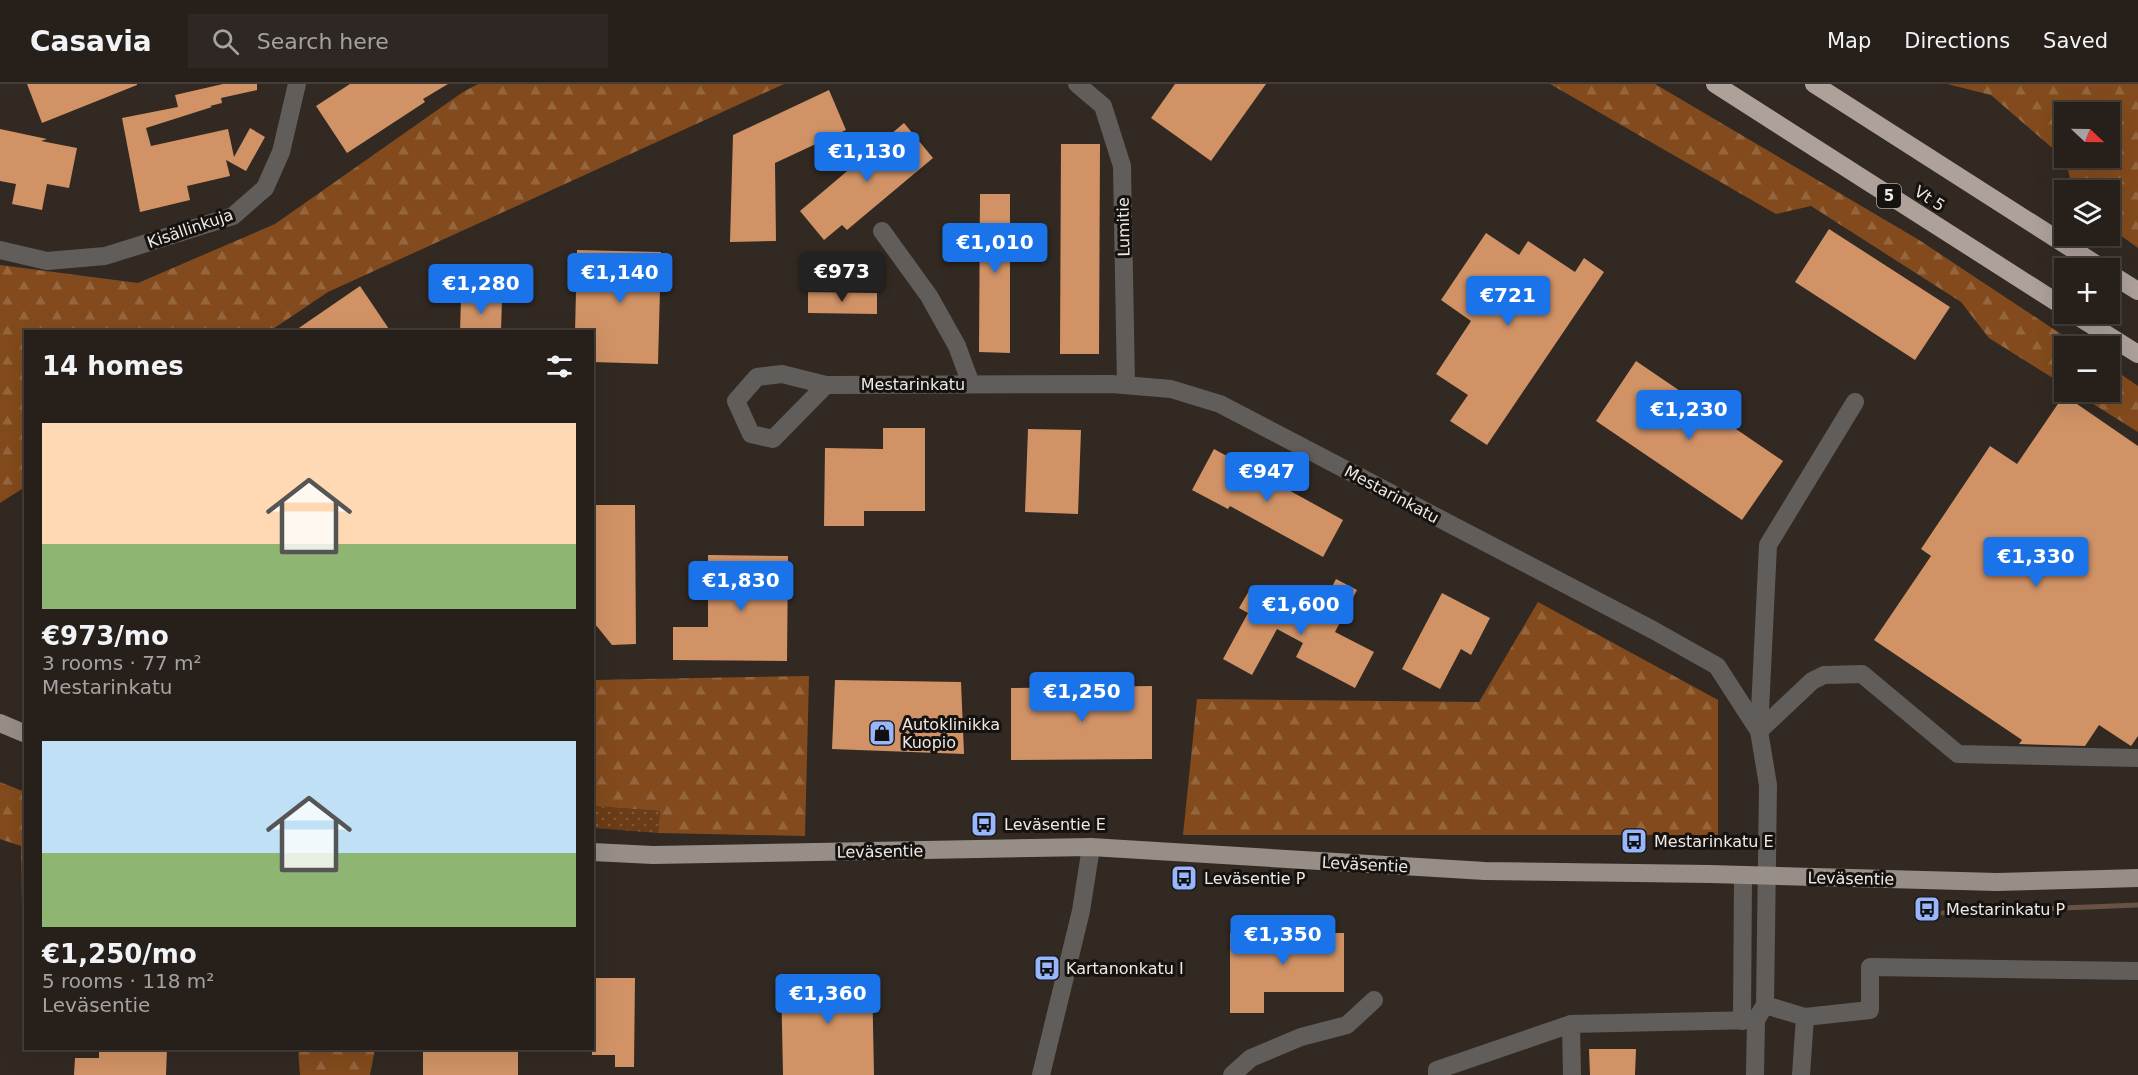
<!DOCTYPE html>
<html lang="en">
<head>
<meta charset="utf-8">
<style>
  body { margin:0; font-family:"DejaVu Sans",sans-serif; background:#2e2723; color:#f1f3f6; height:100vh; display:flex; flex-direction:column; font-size:22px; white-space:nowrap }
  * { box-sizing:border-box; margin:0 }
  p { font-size:20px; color:#a4a2a2 }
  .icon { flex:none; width:33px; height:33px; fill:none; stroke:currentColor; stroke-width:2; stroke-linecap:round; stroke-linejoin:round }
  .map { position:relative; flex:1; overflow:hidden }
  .side { position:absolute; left:24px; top:246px; width:570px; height:720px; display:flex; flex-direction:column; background:#261f1a; border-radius:0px; box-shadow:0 6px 24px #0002,0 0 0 2px #423d39 }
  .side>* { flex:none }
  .needle { width:39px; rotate:112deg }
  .tools { position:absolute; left:2054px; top:18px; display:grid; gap:12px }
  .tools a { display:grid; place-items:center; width:66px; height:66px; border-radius:0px; background:#261f1a; box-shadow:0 6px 24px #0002,0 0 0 2px #423d39; font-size:30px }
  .price { position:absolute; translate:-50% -51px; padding:0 14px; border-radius:6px; background:#1a73e8; color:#fff; font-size:20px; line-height:39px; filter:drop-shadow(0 2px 3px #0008) }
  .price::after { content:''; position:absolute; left:50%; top:36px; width:18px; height:14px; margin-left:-9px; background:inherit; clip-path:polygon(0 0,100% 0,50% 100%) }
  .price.current { background:#222; color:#fff }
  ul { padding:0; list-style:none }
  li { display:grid; align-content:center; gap:12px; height:318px; padding:0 18px }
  li span { display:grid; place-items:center; height:186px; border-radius:0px; color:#555 }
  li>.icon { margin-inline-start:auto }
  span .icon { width:108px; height:108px; fill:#fffc; stroke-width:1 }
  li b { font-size:26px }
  h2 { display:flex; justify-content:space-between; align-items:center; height:72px; padding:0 18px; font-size:26px }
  header { display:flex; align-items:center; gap:36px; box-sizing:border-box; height:84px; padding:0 30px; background:#261f1a; border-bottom:2px solid #423d39 }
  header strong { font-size:28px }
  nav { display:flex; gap:33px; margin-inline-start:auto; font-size:21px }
  .search { width:420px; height:54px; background:#2e2723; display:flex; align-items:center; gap:15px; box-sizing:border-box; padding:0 21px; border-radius:0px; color:#a4a2a2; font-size:22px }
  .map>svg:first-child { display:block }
</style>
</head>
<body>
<header>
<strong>Casavia</strong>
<div class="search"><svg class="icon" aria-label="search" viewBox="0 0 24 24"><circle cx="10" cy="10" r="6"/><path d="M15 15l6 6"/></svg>Search here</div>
<nav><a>Map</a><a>Directions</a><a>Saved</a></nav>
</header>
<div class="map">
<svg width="2138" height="991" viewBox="0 0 2138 991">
  <defs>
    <pattern id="green-dots" width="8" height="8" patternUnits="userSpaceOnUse" patternTransform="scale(1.5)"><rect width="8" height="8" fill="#6a3c17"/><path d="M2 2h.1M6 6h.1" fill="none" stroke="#805839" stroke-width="1.8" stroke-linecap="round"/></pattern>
    <pattern id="forest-firs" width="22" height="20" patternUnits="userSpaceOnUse" patternTransform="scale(1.5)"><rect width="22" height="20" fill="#834b1d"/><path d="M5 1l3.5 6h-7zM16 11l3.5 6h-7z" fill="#95653e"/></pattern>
  </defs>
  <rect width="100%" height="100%" fill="#322922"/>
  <path fill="url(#green-dots)" d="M592 722 660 727 658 749 593 744Z"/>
  <g fill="url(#forest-firs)" fill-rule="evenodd">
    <path d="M478 0H784L328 208 270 247 26 248 25 403 0 419V181L138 199 275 140 463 8Z"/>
    <path d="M1550 0H1655L1919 156 2079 262H2064V301L1989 254 1961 218 1811 122 1776 130Z"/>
    <path d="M1947 0H2138V164L2109 143V106H2073L2065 75 1991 11ZM2109 28V74H2064V28Z"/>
    <path d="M2109 282 2138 302V348L2074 308H2109Z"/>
    <path d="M1538 518 1718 616V751H1183L1197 615 1479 618Z"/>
    <path d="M809 592 805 752 658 749 660 727 593 722V596Z"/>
    <path d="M0 698 25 708V880H23L21 762 0 755Z"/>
    <path d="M298 965H375L370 991H300Z"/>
  </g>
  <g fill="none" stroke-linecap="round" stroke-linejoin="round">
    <path stroke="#685245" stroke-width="5" d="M1943 829 2138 821"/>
  </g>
  <g fill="#d19366">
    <path d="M27 0H137V1L42 39Z"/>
    <path d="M223 0H257V6L221 14 222 19 210 22 212 23 146 44 151 62 228 45 234 73 250 44 265 53 246 87 226 76 230 92 187 102 190 116 140 128 122 34 178 23 175 11Z"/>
    <path d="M350 0H448L423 15 425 18 347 69 316 22Z"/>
    <path d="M1175 0H1266L1211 77 1151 34Z"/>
    <path d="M829 6 846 46 775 79 776 157 730 158 733 51Z"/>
    <path d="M904 39 933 74 847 146 842 141 824 156 800 127Z"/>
    <path d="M0 45 47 55 41 57 77 64 69 104 47 100 42 126 12 120 16 100 0 97Z"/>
    <path d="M1061 60H1100L1099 270H1060Z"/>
    <path d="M980 110H1010V269L979 268Z"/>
    <path d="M1829 145 1950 223 1915 276 1795 198Z"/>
    <path d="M1486 149 1519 171 1528 157 1575 188 1584 174 1604 188 1487 361 1450 337 1468 311 1436 290 1471 237 1441 216Z"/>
    <path d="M577 166 661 168 658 280 592 278V248H575Z"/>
    <path d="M360 202 391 248H293Z"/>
    <path d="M808 208 877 209V230L808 229Z"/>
    <path d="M461 214 502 215 501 248H460Z"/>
    <path d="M1636 277 1783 377 1742 436 1596 337Z"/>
    <path d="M2064 311 2138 362V652L2131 662 2099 641 2085 662 2019 660 2022 656 1874 556 1931 472 1921 465 1990 362 2017 380Z"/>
    <path d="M883 344H925V427H864V442H824L825 364 883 365Z"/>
    <path d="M1028 345 1081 346 1078 430 1025 428Z"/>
    <path d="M1214 365 1343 436 1323 473 1230 422 1228 425 1192 406Z"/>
    <path d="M594 421H635L636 560 612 561 595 540Z"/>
    <path d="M708 471 788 472 787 577 673 576V543H708Z"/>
    <path d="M1336 495 1357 506 1335 548 1374 568 1355 604 1296 573 1303 559 1277 545 1252 591 1223 575 1248 529 1239 524 1250 505 1313 539Z"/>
    <path d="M1442 509 1490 534 1471 571 1461 565 1440 605 1402 585Z"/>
    <path d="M835 596 961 598 964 670 832 665Z"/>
    <path d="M1152 602V675L1011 676V604Z"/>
    <path d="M1230 849H1344V908H1264V929H1230Z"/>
    <path d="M872 891 874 991H783L781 893Z"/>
    <path d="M592 894H635L634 983H615V971H592Z"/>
    <path d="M99 964H167L166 991H74L75 974H99Z"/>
    <rect x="423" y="964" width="95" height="27"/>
    <path d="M1589 965H1636L1635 991H1590Z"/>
  </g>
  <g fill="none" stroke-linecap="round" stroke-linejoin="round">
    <g stroke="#615d5a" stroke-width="18">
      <path d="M1077 0 1103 22 1122 82 1126 301"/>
      <path d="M882 147 929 212 957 262 971 300"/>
      <path d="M0 166 47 177 105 172 233 132 265 104 281 68 297 0"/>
      <path d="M826 301 773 355 751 350 736 317 757 293 782 290 826 301 1112 300 1171 305 1220 320 1653 546 1717 582 1759 647 1768 701 1765 921 1756 936 1571 940 1572 991"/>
      <path d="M1759 647 1812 597 1824 591 1862 590 1958 670 2138 674"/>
      <path d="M1759 647 1768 461 1855 318"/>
      <path d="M1765 921 1805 933 1870 926V883L2138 887"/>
      <path d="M1742 937 1743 792"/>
      <path d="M1041 991 1081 827 1091 763"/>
      <path d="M1232 991 1251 974 1301 953 1347 941 1374 916"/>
      <path d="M1437 991V986L1571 940"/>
      <path d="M1755 991 1756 936"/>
      <path d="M1801 991 1805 933"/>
    </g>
    <g stroke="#988e88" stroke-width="18">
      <path d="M0 639 26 650"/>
      <path d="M592 768 653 771 1091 763 1485 787 1710 790 1997 798 2138 794"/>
    </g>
    <g stroke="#ada19a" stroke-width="18">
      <path d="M1715 0 2064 223"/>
      <path d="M1814 0 2102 184"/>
      <path d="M2109 189 2138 207"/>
      <path d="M2074 230 2138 270"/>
    </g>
  </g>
  <defs>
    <g id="shop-square" transform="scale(1.35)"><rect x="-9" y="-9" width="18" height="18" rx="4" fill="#97b6fd" stroke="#16120f"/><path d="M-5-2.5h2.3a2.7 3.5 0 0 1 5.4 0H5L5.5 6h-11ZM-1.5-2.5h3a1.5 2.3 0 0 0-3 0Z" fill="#111"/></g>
    <g id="bus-square" transform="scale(1.35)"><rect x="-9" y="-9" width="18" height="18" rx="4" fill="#97b6fd" stroke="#16120f"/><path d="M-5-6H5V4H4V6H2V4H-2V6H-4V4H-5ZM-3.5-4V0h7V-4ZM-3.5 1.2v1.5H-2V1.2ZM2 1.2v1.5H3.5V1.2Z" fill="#111"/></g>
  </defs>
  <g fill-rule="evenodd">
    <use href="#shop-square" x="882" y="649"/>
    <use href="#bus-square" x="984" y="740"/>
    <use href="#bus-square" x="1634" y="757"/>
    <use href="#bus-square" x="1184" y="794"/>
    <use href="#bus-square" x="1927" y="825"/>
    <use href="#bus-square" x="1047" y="884"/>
  </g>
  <g text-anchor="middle" stroke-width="6" stroke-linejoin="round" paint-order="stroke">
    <rect fill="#16120f" stroke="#aea8a5" stroke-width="1.5" x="1877" y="100" width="24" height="24" rx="4.5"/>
    <g font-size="15" font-weight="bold" fill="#efe9e5">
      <text x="1889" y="117">5</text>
    </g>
    <g font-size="16" fill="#efe9e5" stroke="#16120f">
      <text transform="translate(1930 114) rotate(33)" y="6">Vt 5</text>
      <text transform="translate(1123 143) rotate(-91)" y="6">Lumitie</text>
      <text transform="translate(190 144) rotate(-19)" y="6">Kisällinkuja</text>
      <text x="913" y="306">Mestarinkatu</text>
      <text transform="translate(1392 410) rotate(28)" y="6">Mestarinkatu</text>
      <text transform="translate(880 767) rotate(-1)" y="6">Leväsentie</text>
      <text transform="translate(1365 780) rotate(3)" y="6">Leväsentie</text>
      <text transform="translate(1851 794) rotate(1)" y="6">Leväsentie</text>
    </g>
    <g font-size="16" fill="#efe9e5" stroke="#16120f" text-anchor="start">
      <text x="902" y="646">Autoklinikka<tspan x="902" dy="18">Kuopio</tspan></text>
      <text x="1004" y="746">Leväsentie E</text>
      <text x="1654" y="763">Mestarinkatu E</text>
      <text x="1204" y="800">Leväsentie P</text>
      <text x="1946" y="831">Mestarinkatu P</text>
      <text x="1066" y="890">Kartanonkatu I</text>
    </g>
  </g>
</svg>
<div class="tools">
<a><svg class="needle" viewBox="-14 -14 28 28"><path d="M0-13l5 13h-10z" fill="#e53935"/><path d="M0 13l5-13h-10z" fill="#a4a2a2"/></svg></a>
<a><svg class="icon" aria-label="layers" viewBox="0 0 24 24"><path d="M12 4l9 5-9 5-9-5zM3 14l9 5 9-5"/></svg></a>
<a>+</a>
<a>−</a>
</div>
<b class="price" style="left:867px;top:99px">€1,130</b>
<b class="price" style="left:995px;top:190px">€1,010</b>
<b class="price current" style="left:842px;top:219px">€973</b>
<b class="price" style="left:620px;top:220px">€1,140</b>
<b class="price" style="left:481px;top:231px">€1,280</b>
<b class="price" style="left:1508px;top:243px">€721</b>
<b class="price" style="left:1689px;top:357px">€1,230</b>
<b class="price" style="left:1267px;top:419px">€947</b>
<b class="price" style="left:2036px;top:504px">€1,330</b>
<b class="price" style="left:741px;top:528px">€1,830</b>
<b class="price" style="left:1301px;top:552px">€1,600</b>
<b class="price" style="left:1082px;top:639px">€1,250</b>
<b class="price" style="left:1283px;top:882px">€1,350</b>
<b class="price" style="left:828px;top:941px">€1,360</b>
<section class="side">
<h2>14 homes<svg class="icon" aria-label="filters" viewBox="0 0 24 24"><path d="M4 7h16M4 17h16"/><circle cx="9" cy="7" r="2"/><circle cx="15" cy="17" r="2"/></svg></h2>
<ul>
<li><span style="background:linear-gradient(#ffd9b3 65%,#8fb573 0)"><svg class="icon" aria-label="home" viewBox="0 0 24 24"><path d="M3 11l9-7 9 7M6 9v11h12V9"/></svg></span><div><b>€973/mo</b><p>3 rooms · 77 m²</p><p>Mestarinkatu</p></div></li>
<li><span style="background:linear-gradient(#bfe0f5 60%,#8fb573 0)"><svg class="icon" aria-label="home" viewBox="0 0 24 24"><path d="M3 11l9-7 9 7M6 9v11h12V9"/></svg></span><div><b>€1,250/mo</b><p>5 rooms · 118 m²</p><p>Leväsentie</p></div></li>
</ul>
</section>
</div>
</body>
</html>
